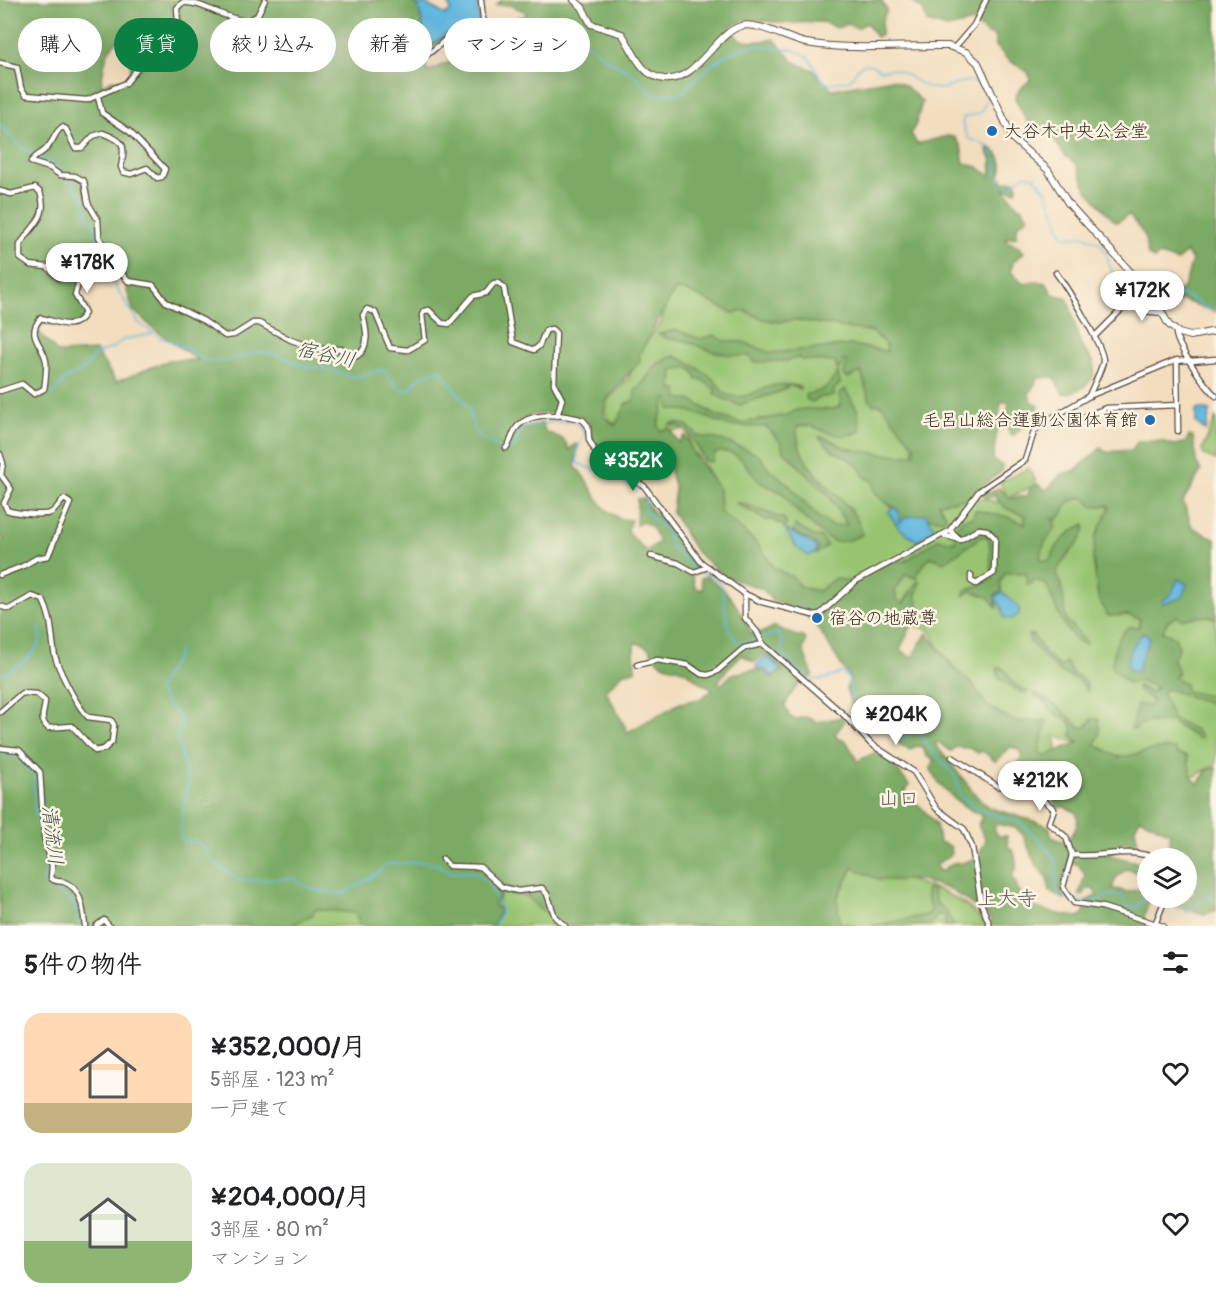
<!DOCTYPE html>
<html lang="ja">
<head>
<meta charset="utf-8">
<style>
  body { margin:0; font-family:Pangolin,"Klee One",sans-serif; background:#f2f2f2; color:#202124; height:100vh; display:flex; flex-direction:column; font-size:22px; white-space:nowrap }
  * { box-sizing:border-box; margin:0 }
  p { font-size:20px; color:#757577 }
  .icon { flex:none; width:33px; height:33px; fill:none; stroke:currentColor; stroke-width:2; stroke-linecap:round; stroke-linejoin:round }
  .map { position:relative; height:926px; overflow:hidden }
  .panel { display:flex; flex-direction:column; background:#fff; flex:1 }
  .panel>* { flex:none }
  .guide { position:absolute; left:18px; top:18px; width:600px; height:54px; display:flex; gap:12px }
  .tools { position:absolute; left:1137px; top:848px; display:grid; gap:12px }
  .tools a { display:grid; place-items:center; width:60px; height:60px; border-radius:50%; background:#fff; box-shadow:0 6px 24px #0002; font-size:30px }
  .price { position:absolute; translate:-50% -51px; padding:0 14px; border-radius:21px; background:#fff; color:#222; font-size:20px; line-height:39px; filter:drop-shadow(0 2px 3px #0008) }
  .price::after { content:''; position:absolute; left:50%; top:36px; width:18px; height:14px; margin-left:-9px; background:inherit; clip-path:polygon(0 0,100% 0,50% 100%) }
  .price.current { background:#0b8043; color:#fff }
  ul { padding:0; list-style:none }
  li { display:flex; align-items:center; gap:18px; height:150px; padding:0 24px }
  li span { display:grid; place-items:center; flex:none; width:168px; height:120px; border-radius:18px; color:#555 }
  li>.icon { margin-inline-start:auto }
  span .icon { width:72px; height:72px; fill:#fffc; stroke-width:1 }
  li b { font-size:26px }
  h2 { display:flex; justify-content:space-between; align-items:center; height:72px; padding:0 24px; font-size:26px }
  .pill { padding:0 21px; border-radius:27px; background:#fff; box-shadow:0 6px 24px #0002; font-size:21px; line-height:54px }
  .pill.current { background:#0b8043; color:#fff }
  .map>svg:first-child { display:block }
</style>
</head>
<body>
<div class="map">
<svg width="1216" height="926" viewBox="0 0 1216 926">
  <rect width="100%" height="100%" fill="#fcf5e5"/>
  <filter id="ink" filterUnits="userSpaceOnUse"><feTurbulence type="fractalNoise" baseFrequency=".0167" numOctaves="2"/><feDisplacementMap in="SourceGraphic" scale="12" xChannelSelector="R" yChannelSelector="G"/><feConvolveMatrix kernelMatrix="1 2 1 2 8 2 1 2 1" color-interpolation-filters="sRGB"/></filter>
  <filter id="wash" filterUnits="userSpaceOnUse"><feTurbulence type="fractalNoise" baseFrequency=".008" numOctaves="4" result="noise"/><feDisplacementMap in="SourceGraphic" scale="24" xChannelSelector="R" yChannelSelector="G"/><feGaussianBlur stdDeviation="1.35" result="paint"/><feColorMatrix in="noise" values="0 0 0 0 0 0 0 0 0 0 0 0 0 0 0 0 0 1.4 0 .05"/><feComposite in="paint" operator="in"/></filter>
  <g filter="url(#wash)">
    <rect width="100%" height="100%" fill="#f2ddbe"/>
    <g fill="#98c472" stroke="#6a7748" stroke-width="1.5">
      <path d="M681 274 845 327 871 330 886 343C887 360 897 371 902 388 910 416 915 448 914 477L937 505 961 494 1039 511 1102 464 1124 504 1095 554 1094 565 1167 615 1216 614V764L1195 776 1132 761 1096 748 1055 736 1057 748 1053 754 1044 756 1035 751 1014 722 982 704 939 648 930 630 809 592 778 573 720 515 717 490 702 461 690 449 688 433 684 430H673L665 436 659 433 658 419 620 425 611 422 606 413 607 401 629 378 637 354 661 323 666 303Z"/>
      <path d="M1216 417V460L1204 455 1202 450Z"/>
      <path d="M1029 468 1037 484 1008 498 1000 482Z"/>
      <path d="M851 865C897 880 956 883 986 926H834L835 896Z"/>
      <path d="M500 894C537 896 537 898 558 926H474L496 911Z"/>
      <path d="M317 901 355 909 371 926H284Z"/>
    </g>
    <g fill="#7aaa64" stroke="#5a6a41" stroke-width="1.5" fill-rule="evenodd">
      <path d="M0 0H416L414 3 418 5 424 32 408 47 432 45 451 31C468 45 475 39 490 30 502 24 514 19 526 15V12L510 5H496L502 0H881L887 10 882 21 881 35 876 37 867 23 857 28 847 24 837 28 823 22 784 23 747 19 729 27C739 46 756 42 774 39L794 62 813 70 832 89 892 79 906 86 922 102 916 124 911 133 917 144 947 136 954 137 961 146 964 163 978 167 990 176 992 160 987 151 988 147C999 152 1006 163 1000 175L1003 182 1014 181 1017 186 1016 191 1004 188 1018 207H1022L1028 218 1018 224 1016 237 1006 238 1007 242 1015 244 1024 252 1013 262 1011 272 1023 284 1033 281 1046 283 1053 294 1067 298C1074 312 1074 332 1082 347 1085 352 1090 356 1093 362 1100 381 1079 393 1063 394L1054 377 1038 378 1029 394 1031 401 1039 406C1035 424 1023 423 1013 436L1010 434 1006 424 1009 402H1001L993 460 1003 466 1002 471 965 499 938 503 946 515 945 520 917 516 913 520 899 522 897 509 883 501 874 491 873 482 863 475 860 468 846 457 833 451 819 437C826 435 836 444 844 447 860 452 899 457 915 454V447L884 408 880 404 874 405 869 399 861 372 848 378 843 375 848 361H843L842 367 837 369 835 362 801 360 799 357 788 361 754 362 750 356C737 356 724 355 712 351 694 346 687 338 668 339L659 334 677 330 700 339 714 335 724 341 743 342 771 353 851 345 887 351 886 345 873 332 796 320 779 322 763 319 745 311 733 313 687 291 675 290 639 355 640 361 605 401 604 416 615 426 627 403 635 400V391C654 376 644 367 674 356 680 357 705 372 712 378 721 384 718 393 731 396 754 401 766 377 800 387V390L789 385 782 391 739 405 715 395V389L702 380H697L694 372 687 367 673 370 672 390 678 389V398L693 401 717 416 741 423 788 415C802 402 826 415 841 406L839 395 845 389 857 409 861 431C831 445 816 419 797 427 795 479 859 497 862 535 854 538 842 544 833 541 823 537 788 505 785 495 776 488 768 488 760 482 746 470 743 447 715 453L712 462 706 461C695 446 691 426 670 425L674 423 687 425 698 436 721 440 758 454 769 469 788 484 819 518 825 520 831 526 847 525 829 496 783 450 781 443 767 427 729 426 690 411 669 409V400L666 399 658 425 661 431 669 428 679 443 685 435 695 456 719 489 720 512 757 543 774 568 794 578 800 587 819 591 835 578 856 583 866 572 894 561H905L938 539 955 542 954 528 963 519 973 517 975 510 1008 517 1025 524V516L1006 508 994 496 986 498 981 493 984 489 989 493 999 488 1010 498 1027 496 1031 487 1039 485 1046 490 1062 474 1074 471 1101 448 1105 452 1132 450 1138 441H1162L1173 445 1185 443 1189 436 1193 437 1196 461 1201 471 1183 501 1192 527 1216 540V619L1209 616 1181 619 1177 616 1168 621 1162 632 1175 637 1179 648 1173 659 1178 672 1175 677 1185 684 1186 691 1216 697V705L1167 689 1162 692 1173 719 1194 729 1202 737 1199 739 1170 721C1157 724 1153 719 1138 725L1136 729H1131L1137 705 1149 706 1152 703 1150 699 1137 688 1139 686 1150 693 1157 688 1141 681 1128 683 1112 668C1113 653 1115 637 1129 627H1139L1140 619 1128 615 1108 616 1098 597 1093 558 1095 538 1109 509 1108 505 1093 507 1084 497C1058 504 1071 506 1057 520L1052 518 1056 527C1048 538 1041 545 1040 559L1046 561 1051 559C1055 544 1071 530 1085 524 1084 546 1061 555 1056 575L1062 586 1066 620 1087 643 1084 644C1066 639 1053 600 1046 584L1033 580 1032 584H1027L1026 573H1005L1000 583 1002 591 994 596 998 609 988 597 971 591 963 596 965 590 977 587 992 578 989 540 986 536 981 537 945 562 930 557 917 573 918 579 906 574 895 591 897 600 903 604 916 583 920 582 916 594 919 609 914 611 912 616 914 621 900 649 910 657 913 655 927 633 952 666 973 685 987 706 1014 721H1047L1039 752 1045 756 1079 742 1071 735 1073 729 1070 721 1055 713 1041 699 1034 696 1037 693C1051 703 1070 714 1079 727H1086L1092 719H1099L1100 733 1095 744 1119 758C1138 755 1155 746 1175 749L1178 754 1187 756 1192 777 1198 784 1207 770 1216 767V911L1204 914 1176 907 1197 891 1187 882V865L1190 855 1169 845 1170 833 1140 818 1135 828 1138 844 1129 845 1124 841 1115 851 1105 854 1136 862 1141 868 1147 863V875L1126 869 1116 878 1112 888 1127 892 1147 888 1148 897H1165L1164 902 1155 898 1149 901 1144 916 1147 926H993L988 916 951 890 922 880H880L853 868 837 899 840 923 856 926H554L548 913 539 909 526 894 500 893 494 906 499 908V913L493 926H361L355 913 316 909 312 915 290 926H0V543L4 539 0 536ZM132 30 145 36 156 48 148 54 140 52 130 65 132 74 124 82 112 80 101 86C105 56 105 46 132 30ZM450 36 454 60 427 72 424 55ZM391 50 400 51 405 56 403 65 369 71 366 64ZM103 248 125 284 133 310 155 330 198 360H169L116 382 96 351 58 353 37 330 43 323 70 328 86 319 89 310 78 294 83 286 78 272 63 273 76 253ZM553 413 582 417 589 424 594 447 616 468 633 476 663 446 675 489 672 512 696 552 726 577 763 589 773 602 795 608 815 623 850 679 846 689 852 705C860 712 875 714 885 723 896 733 894 745 910 750L916 746 923 747 926 756 934 760 930 768C941 790 960 806 982 816L978 825 986 840 977 858 959 864 957 862 945 868 944 872 938 870 936 865 951 854 950 846 939 842 936 824 920 806 904 794 909 785 888 758 878 751 858 761 846 741 838 739 835 734 845 721 842 717 817 722 806 717 797 719 790 717 785 706C791 691 799 683 813 675L803 650 806 640 803 636 799 637 773 626 766 631 752 634C736 606 735 596 707 576L701 578 702 590 695 588 692 572 698 564 667 522 651 510 644 498 637 499 636 525 643 522 651 526 659 542 646 551 629 534 628 529 631 520C626 519 621 520 617 517 596 507 591 481 575 466L578 445 575 444 569 450C565 435 554 437 545 431L542 423 521 429 516 424 532 415ZM636 642 650 649C657 667 669 665 685 671 695 676 697 684 709 686L712 691 699 699 680 703 628 732 606 691 624 672 635 671 634 646ZM766 654 784 670 771 677 764 671 752 670 732 674 721 685 718 682 728 668 742 655 754 662ZM938 742 951 751 956 747 969 748 978 753 983 751 996 762 1010 747 1018 749 1022 755 1019 763 1015 766 1017 775 1040 793 1046 788 1054 796 1055 808 1065 807 1076 812C1081 823 1073 840 1061 841L1051 836 1050 828 1046 825 991 808 979 799 935 744ZM996 824 1016 828 1023 835 1035 863 1047 877 1050 891 1055 895 1066 899 1061 888 1070 862 1079 865 1085 875 1079 895 1083 896 1087 889H1093L1097 895 1085 902 1084 913 1079 917C1067 916 1032 910 1024 901 1017 893 1016 883 1012 873L1016 870C1016 861 1017 853 1008 847L1007 836H998L994 830Z"/>
      <path d="M910 0H1216V312L1182 300 1164 307 1160 301 1184 288 1192 260 1186 252 1177 261 1160 255 1154 259 1148 256 1145 236 1130 216 1128 215 1117 222 1113 220 1087 190 1076 163 1066 157 1048 131 1028 123 1015 98 1019 90 1030 80 1028 72 1008 60 996 46 994 35 987 34 973 22 947 28 927 22 923 10Z"/>
      <path d="M838 371 840 384 834 389V396L821 397 812 402 806 399V394C823 393 832 384 838 371Z"/>
      <path d="M736 503C744 501 770 516 783 518L787 524 785 527 773 520H765Z"/>
      <path d="M795 525 813 536 821 537 827 546 817 553 818 547 814 542 793 532Z"/>
      <path d="M1028 635H1033L1045 653 1060 667 1066 662 1073 675 1079 676 1087 685 1088 691 1079 681 1058 671 1030 642Z"/>
      <path d="M1000 667C1008 670 1007 675 1012 681 1017 687 1023 689 1028 692L1022 693 999 678 997 668Z"/>
      <path d="M927 889H932L936 902 946 911 954 926H945V916L939 914 928 926H872L927 915 931 912 926 893Z"/>
    </g>
    <g fill="#62b8df" stroke="#4e717e" stroke-width="1.5">
      <path d="M446 0H474L478 5 480 35 468 37 460 30C440 31 427 57 407 53L408 47 424 30 418 5 426 4 446 15 451 10Z"/>
      <path d="M1203 409 1210 411 1206 431 1196 423V410Z"/>
      <path d="M893 507 899 512V523L906 517 926 514 935 529 917 541 899 528 888 512Z"/>
      <path d="M785 529 816 546V552L809 556 796 547Z"/>
      <path d="M1178 579 1187 584 1183 597 1163 604 1162 601 1171 594Z"/>
      <path d="M1000 593 1005 594 1019 608V614L1012 619 1004 618 1002 608 995 598Z"/>
      <path d="M1144 632 1150 638C1145 648 1139 660 1138 672L1130 670 1127 665C1129 653 1135 640 1144 632Z"/>
      <path d="M767 656 781 670 772 676 766 670 756 668 757 664Z"/>
    </g>
    <g fill="none" stroke-linecap="round" stroke-linejoin="round">
      <g stroke="#62b8df" stroke-width="1.5">
        <path d="M506 47 509 46V40L504 33 519 16 547 23 577 35 606 59 628 70 653 94H680L713 63 733 51 758 45 794 50 808 56 825 84 850 80C854 75 858 64 866 64 872 63 877 70 883 70 886 70 889 69 892 69 905 70 917 85 931 88 955 93 959 73 983 86L987 100 980 113 964 117 962 124 968 138C974 142 981 142 986 146 1004 161 991 179 1007 187L1025 175 1034 176 1047 192 1062 233 1066 237 1084 236 1098 242 1105 251 1114 278 1124 287 1133 290 1144 307H1155"/>
        <path d="M0 124 19 146 55 165 65 173"/>
        <path d="M68 177 85 201 88 218 94 223 111 280 139 323 160 338 175 342 200 358 211 361H226L259 352 275 354 306 367 326 368 353 377 382 370C393 377 394 392 409 390L420 377 439 369 470 409C471 436 481 438 504 450L515 446 519 432C534 422 561 421 578 423L585 434 577 450V463L594 470H605L626 484 643 489 647 494 644 510 665 529 673 549 695 570"/>
        <path d="M1160 305 1182 294 1207 308 1216 310"/>
        <path d="M52 396 64 380 83 370 95 354 113 348 123 340 151 334"/>
        <path d="M698 573 708 574 722 583C724 595 724 647 746 643 757 641 767 636 778 633L782 639V655L809 679C822 681 832 678 842 672L848 678 853 702 883 718 901 741 907 737 909 727 915 726 929 748 954 774 961 797 986 813 1020 822 1043 843 1056 862V888L1061 899 1071 898 1091 903C1103 899 1108 893 1122 896L1127 906 1136 908 1148 895"/>
        <path d="M179 649 177 657 157 689 168 706 180 717 181 724 177 737 188 783 180 832 182 841 197 842 206 850 211 860 239 881 295 878 302 885 319 891 343 894 378 873 386 864 421 862 438 865 453 873 473 872 488 883 500 906 501 913 494 926"/>
        <path d="M0 676C17 666 48 651 39 626"/>
        <path d="M0 754 16 756 34 775 35 812 47 866 44 881C57 900 78 891 79 926"/>
        <path d="M1170 897 1179 907 1188 912 1203 898 1211 897 1216 902"/>
      </g>
    </g>
  </g>
  <g filter="url(#ink)">
    <g fill="none" stroke-linecap="round" stroke-linejoin="round">
      <g stroke="#564536" stroke-width="7">
        <g id="minor">
          <path d="M955 47 974 25 986 0"/>
          <path d="M399 50V54C421 72 436 43 454 34L469 40 483 39 485 36 481 0"/>
          <path d="M0 63 17 67 21 88 26 95 87 100 126 83 145 59 162 50 178 23 177 8 182 3C199 0 226 20 247 21L257 16 265 0"/>
          <path d="M98 97 102 113 130 132 165 169 162 177 157 178 147 168 131 174 123 172 121 167C125 145 126 142 103 133L93 136 82 148H75L66 129 62 127C55 132 55 138 50 144 45 153 36 154 31 162L50 168 60 175 75 176 84 181 88 203 98 220 99 237 117 268 128 281 153 285 166 302 204 321 225 336 234 335 253 323H259L291 340 318 349H341L357 356C371 347 366 328 363 315L367 309 375 312 390 348 408 350 425 340 422 315 424 311 429 310 442 323 449 324 473 296 486 293 494 283H499L504 288 513 342 534 350 539 346 546 330 552 329 556 333 554 384 562 399 557 416"/>
          <path d="M0 191 11 194 35 188 40 192C50 217 30 227 20 245V258L30 265 47 267 59 278 76 275 79 280 75 295 85 313C74 333 56 321 41 318 25 335 43 344 46 361 47 364 45 386 44 389L34 394 22 384 0 391"/>
          <path d="M1056 273C1066 286 1104 347 1103 361 1103 367 1092 388 1089 396"/>
          <path d="M1176 331C1174 343 1206 387 1216 396"/>
          <path d="M1095 336 1131 300 1144 311 1163 313"/>
          <path d="M1177 360 1178 431"/>
          <path d="M1191 361 1216 359"/>
          <path d="M1076 420 1106 408 1178 405"/>
          <path d="M506 448C512 441 512 433 517 427 531 411 565 414 583 420L588 426 589 440 595 451 614 469 644 486 701 562 745 594 762 602 813 615 820 614 856 581 949 531 979 491 1025 460 1034 432 1040 425 1089 396 1174 361 1190 360"/>
          <path d="M0 454 3 463 1 475 11 489 4 503 7 510C13 513 43 516 50 513 56 511 59 503 64 499L70 503 48 556 37 558 23 566 0 575"/>
          <path d="M950 530 960 540 979 529 987 530 995 538 994 573 976 584 971 581V575"/>
          <path d="M943 535 957 539"/>
          <path d="M651 556 678 563 694 572 708 567"/>
          <path d="M745 594V618L757 632 763 644 843 714 871 744 914 772 936 808 964 829 972 847 981 903 990 926"/>
          <path d="M0 606 9 609 32 596 43 600C52 619 51 630 54 650 55 665 77 706 88 717L111 720 114 725 112 742 104 749 95 751 72 726 48 728C38 719 45 712 45 701L37 694 22 693 0 712"/>
          <path d="M637 665 657 660 688 665 701 674 708 675 716 672 744 648 763 644"/>
          <path d="M0 748 19 750 40 772 44 836 52 866 51 878C56 883 58 880 64 882 82 888 83 910 85 926"/>
          <path d="M952 757 997 786 1028 788 1054 809 1049 823 1066 837 1072 855 1063 887 1074 903 1102 907 1163 926"/>
          <path d="M1072 855C1100 858 1128 847 1155 858"/>
          <path d="M443 859 449 866 480 867 502 887 518 891 542 888 547 894 555 917 565 926"/>
          <path d="M1178 897H1182"/>
          <path d="M1156 922 1166 897"/>
          <path d="M96 926 104 920 109 926"/>
        </g>
      </g>
      <g stroke="#564536" stroke-width="8">
        <path id="major" d="M574 0 582 7 591 24 622 34C634 51 640 76 664 79 696 83 715 33 741 26 757 21 789 40 806 43 850 51 903 45 948 46L966 52 978 63 1013 139 1048 170 1068 203 1153 297 1169 325 1179 333 1190 336 1216 331"/>
      </g>
      <use href="#minor" stroke="#fff" stroke-width="4.5"/>
      <use href="#major" stroke="#fff" stroke-width="6"/>
    </g>
  </g>
  <g fill="#1f6fb2" stroke="#fcf5e5" stroke-width="2">
    <circle cx="992" cy="131" r="6"/>
    <circle cx="1150" cy="420" r="6"/>
    <circle cx="817" cy="618" r="6"/>
  </g>
  <g text-anchor="middle" stroke-width="5" stroke-linejoin="round" paint-order="stroke">
    <g font-size="18" fill="#3b2a1e" stroke="#fcf5e5" text-anchor="start">
      <text x="1004" y="137">大谷木中央公会堂</text>
      <text x="1138" y="426" text-anchor="end">毛呂山総合運動公園体育館</text>
      <text x="829" y="624">宿谷の地蔵尊</text>
    </g>
    <g font-size="20" font-style="italic" fill="#475558" stroke="#fcf5e5">
      <text transform="translate(326 354) rotate(12)" y="7">宿谷川</text>
      <text transform="translate(53 835) rotate(83)" y="7">清流川</text>
    </g>
    <g font-size="20" fill="#665961" stroke="#fcf5e5">
      <text x="899" y="805">山口</text>
      <text x="1007" y="905">上大寺</text>
    </g>
  </g>
</svg>
<div class="tools">
<a><svg class="icon" aria-label="layers" viewBox="0 0 24 24"><path d="M12 4l9 5-9 5-9-5zM3 14l9 5 9-5"/></svg></a>
</div>
<b class="price" style="left:87px;top:294px">¥178K</b>
<b class="price" style="left:1142px;top:322px">¥172K</b>
<b class="price current" style="left:633px;top:492px">¥352K</b>
<b class="price" style="left:896px;top:746px">¥204K</b>
<b class="price" style="left:1040px;top:812px">¥212K</b>
<div class="guide">
<a class="pill">購入</a>
<a class="pill current">賃貸</a>
<a class="pill">絞り込み</a>
<a class="pill">新着</a>
<a class="pill">マンション</a>
</div>
</div>
<section class="panel">
<h2>5件の物件<svg class="icon" aria-label="filters" viewBox="0 0 24 24"><path d="M4 7h16M4 17h16"/><circle cx="9" cy="7" r="2"/><circle cx="15" cy="17" r="2"/></svg></h2>
<ul>
<li><span style="background:linear-gradient(#ffd9b3 75%,#c2b280 0)"><svg class="icon" aria-label="home" viewBox="0 0 24 24"><path d="M3 11l9-7 9 7M6 9v11h12V9"/></svg></span><div><b>¥352,000/月</b><p>5部屋 · 123 m²</p><p>一戸建て</p></div><svg class="icon" aria-label="heart" viewBox="0 0 24 24"><path d="M12 20l-8-8c-3-5 5-10 8-4 3-6 11-1 8 4z"/></svg></li>
<li><span style="background:linear-gradient(#dfe7d0 65%,#8fb573 0)"><svg class="icon" aria-label="home" viewBox="0 0 24 24"><path d="M3 11l9-7 9 7M6 9v11h12V9"/></svg></span><div><b>¥204,000/月</b><p>3部屋 · 80 m²</p><p>マンション</p></div><svg class="icon" aria-label="heart" viewBox="0 0 24 24"><path d="M12 20l-8-8c-3-5 5-10 8-4 3-6 11-1 8 4z"/></svg></li>
</ul>
</section>
</body>
</html>
